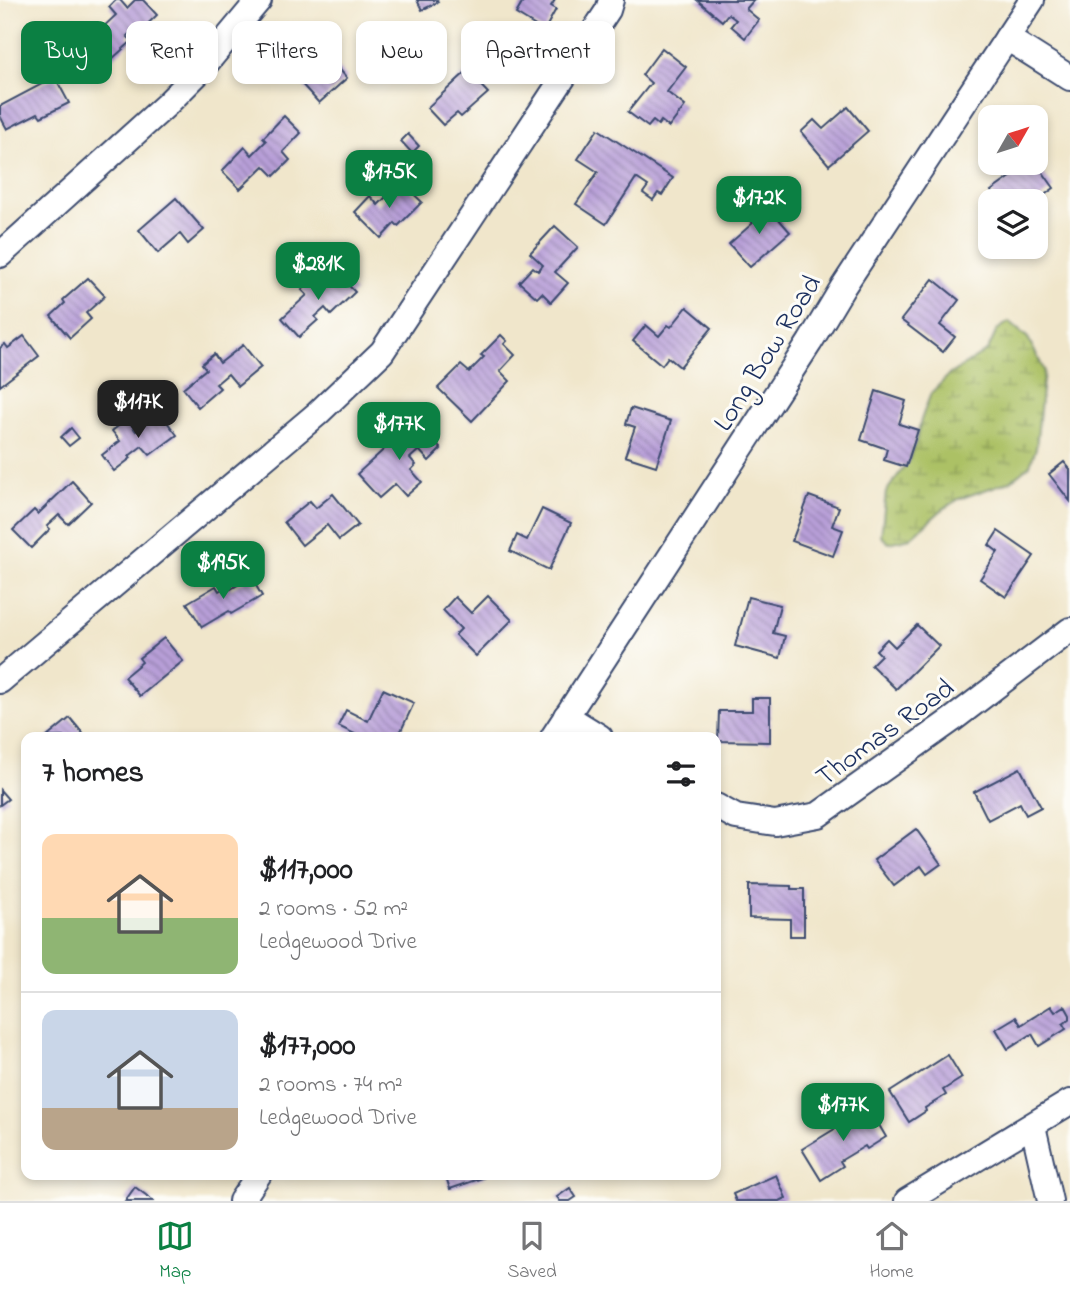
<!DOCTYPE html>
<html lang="en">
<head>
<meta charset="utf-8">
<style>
  body { margin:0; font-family:"Indie Flower",sans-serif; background:#f6f6f6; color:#202124; height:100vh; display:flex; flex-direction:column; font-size:26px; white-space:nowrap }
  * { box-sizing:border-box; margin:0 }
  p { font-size:23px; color:#757577 }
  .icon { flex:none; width:38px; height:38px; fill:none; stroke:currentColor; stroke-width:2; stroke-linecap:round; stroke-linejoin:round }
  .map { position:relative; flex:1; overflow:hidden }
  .drawer { position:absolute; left:21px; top:732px; width:700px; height:448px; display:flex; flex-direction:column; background:#fff; border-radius:14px; box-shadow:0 4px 10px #0003 }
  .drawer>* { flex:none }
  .top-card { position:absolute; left:21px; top:21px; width:700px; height:63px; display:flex; gap:14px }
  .needle { width:46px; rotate:51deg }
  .fabs { position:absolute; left:978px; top:105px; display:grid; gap:14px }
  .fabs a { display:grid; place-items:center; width:70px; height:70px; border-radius:14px; background:#fff; box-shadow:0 4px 10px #0003; font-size:35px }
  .price { position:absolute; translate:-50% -60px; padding:0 16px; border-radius:14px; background:#0b8043; color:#fff; font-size:23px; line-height:46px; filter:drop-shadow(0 2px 4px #0008) }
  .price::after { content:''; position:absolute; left:50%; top:42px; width:21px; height:16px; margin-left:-10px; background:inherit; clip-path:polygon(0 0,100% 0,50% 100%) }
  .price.selected { background:#222; color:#fff }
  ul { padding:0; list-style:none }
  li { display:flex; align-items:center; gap:21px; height:175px; padding:0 21px }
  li+li { border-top:2px solid #e0e0e0 }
  li span { display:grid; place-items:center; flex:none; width:196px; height:140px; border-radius:14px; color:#555 }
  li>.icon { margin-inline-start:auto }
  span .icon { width:84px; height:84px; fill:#fffc; stroke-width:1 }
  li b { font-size:30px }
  h2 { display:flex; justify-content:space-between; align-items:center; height:84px; padding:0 21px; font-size:30px }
  .chip { padding:0 24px; border-radius:14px; background:#fff; box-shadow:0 4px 10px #0003; font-size:24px; line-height:63px }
  .chip.selected { background:#0b8043; color:#fff }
  .tab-bar { display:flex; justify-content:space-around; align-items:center; height:98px; border-top:2px solid #e0e0e0; background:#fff; font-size:19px; color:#757577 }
  .tab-bar a { display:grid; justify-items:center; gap:4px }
  .tab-bar .selected { color:#0b8043 }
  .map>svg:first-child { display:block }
</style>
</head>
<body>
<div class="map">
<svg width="1070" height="1201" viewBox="0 0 1070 1201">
  <defs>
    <pattern id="wetland-marsh" width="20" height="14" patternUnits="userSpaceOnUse" patternTransform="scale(1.75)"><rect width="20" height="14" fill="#acc165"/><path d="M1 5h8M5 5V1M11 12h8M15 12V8" fill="none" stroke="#8b9d56"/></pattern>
    <pattern id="building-back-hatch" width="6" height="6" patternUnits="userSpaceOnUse" patternTransform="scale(1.75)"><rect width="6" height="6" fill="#b89fd8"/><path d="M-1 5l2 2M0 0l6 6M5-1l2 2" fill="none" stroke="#9582b2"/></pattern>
  </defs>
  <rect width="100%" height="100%" fill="#fdfcf7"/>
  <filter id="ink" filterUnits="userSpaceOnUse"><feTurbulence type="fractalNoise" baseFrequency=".0143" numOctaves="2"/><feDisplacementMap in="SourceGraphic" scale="14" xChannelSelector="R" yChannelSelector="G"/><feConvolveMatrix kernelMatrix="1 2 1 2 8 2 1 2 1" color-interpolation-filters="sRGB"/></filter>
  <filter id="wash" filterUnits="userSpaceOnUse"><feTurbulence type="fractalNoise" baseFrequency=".00686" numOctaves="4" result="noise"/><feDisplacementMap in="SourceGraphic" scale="28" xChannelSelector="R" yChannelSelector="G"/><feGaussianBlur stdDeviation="1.57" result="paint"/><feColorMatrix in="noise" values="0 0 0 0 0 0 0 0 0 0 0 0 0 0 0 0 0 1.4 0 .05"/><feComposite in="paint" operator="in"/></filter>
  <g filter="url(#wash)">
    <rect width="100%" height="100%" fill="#f0e6cb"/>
    <path fill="url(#wetland-marsh)" stroke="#647862" stroke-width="2" d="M1009 322 1028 338 1044 370 1036 448 1030 465 1010 481 959 499 943 509 910 538 889 543 881 536 886 492 909 460 916 442 921 420 931 393 950 374 988 350 997 330Z"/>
    <g id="blocks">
      <g fill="url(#building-back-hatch)">
        <path d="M116 0H120L127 8 135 0H143L157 15 139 32 135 28 127 36 132 41 102 68 82 47 116 15 109 7Z"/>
        <path d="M417 0H437L438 2 422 10Z"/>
        <path d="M524 0H555L551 6 556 9 544 31 516 14Z"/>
        <path d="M697 0H754L746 9 759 20 745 38 731 26 736 20 728 14 722 21Z"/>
        <path d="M662 48 686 67 667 92 685 106 669 127 661 121 658 125 653 121 648 127 628 112 651 83 642 75Z"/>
        <path d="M327 55 347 78 319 103 299 81Z"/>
        <path d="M467 71 488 93 461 117 457 113 443 125 427 108Z"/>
        <path d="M55 77 69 103 41 117 38 113 7 129 0 116V106Z"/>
        <path d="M848 107 868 131 829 165 801 132 814 120 823 129Z"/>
        <path d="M284 116 301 133 283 152 290 160 274 176 264 166 240 189 222 171 245 147 252 155 266 141 263 138Z"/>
        <path d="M598 129 673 178 662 195 658 193 653 200 643 193 648 186 636 178 606 224 576 204 598 172 578 159Z"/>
        <path d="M408 134 419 146 412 153 401 141Z"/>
        <path d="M1037 164 1054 188 1036 201H998L991 191 1022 169 1024 173Z"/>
        <path d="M401 182 422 202 398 226 395 223 381 238 355 212 370 196 378 205Z"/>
        <path d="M176 198 204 230 188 244 180 234 158 253 139 230Z"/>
        <path d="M759 205 766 213 771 210 790 232 750 267 729 244 753 223 746 215Z"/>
        <path d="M555 226 578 247 555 272 568 283 551 302 542 293 537 298 519 282 533 267 538 271 543 265 530 253Z"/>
        <path d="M336 272 355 292 331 315 325 308 315 317 318 320 299 337 282 318 307 295 302 290 321 273 327 280Z"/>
        <path d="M88 278 105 296 86 313 91 319 70 338 51 316 65 303 63 300Z"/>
        <path d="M933 279 959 300 940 325 955 337 943 352 901 320Z"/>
        <path d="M687 307 712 328 680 367 668 357 662 365 633 341 646 325 659 336 668 325 671 327Z"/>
        <path d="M501 335 507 341 504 344 515 355 500 371 510 381 472 421 438 388 461 365 469 372 484 357 481 355Z"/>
        <path d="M24 336 39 356 0 386V348L5 344 8 348Z"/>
        <path d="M243 345 261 367 238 386 228 374 216 384 220 388 198 407 183 388 206 369 202 364 214 354 220 363Z"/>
        <path d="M876 391 906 401 899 424 918 430 906 467 884 460 887 449 861 440Z"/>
        <path d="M631 408 671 421 656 466 625 456 635 427 626 424Z"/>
        <path d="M160 413 177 435 150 455 142 446 129 456 131 458 114 471 102 455 120 441 112 431 127 419 136 431Z"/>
        <path d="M415 421 441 449 429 461 419 450 410 458 416 465 411 470 422 482 406 496 395 484 379 498 357 474Z"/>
        <path d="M71 428 79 438 69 446 61 437Z"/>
        <path d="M1064 462 1070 469V501L1049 474Z"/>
        <path d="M72 481 91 502 68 524 59 515 47 526 50 529 31 548 13 530 34 510 38 514Z"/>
        <path d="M333 494 358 525 339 540 327 525 302 545 284 522 310 501 316 508Z"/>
        <path d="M809 496 839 507 832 526 843 530 833 556 792 541Z"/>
        <path d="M542 509 571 523 549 570 510 551 517 535 527 540Z"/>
        <path d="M998 531 1034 556 1006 597 980 579 998 552 989 545Z"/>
        <path d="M251 577 262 596 231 614 229 611 202 627 187 603 216 586 219 591 229 585 231 589Z"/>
        <path d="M488 596 512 620 476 656 455 635 461 629 443 610 455 597 471 613Z"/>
        <path d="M748 597 780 605 773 633 785 636 780 658 735 646Z"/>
        <path d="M917 625 939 646 896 689 871 665 881 655 876 650 887 639 895 647Z"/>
        <path d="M164 638 183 661 140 696 124 677 142 662 139 658Z"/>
        <path d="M383 689 414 703 398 737H361L338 726 346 710 368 721Z"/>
        <path d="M752 698H770V742L718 741 719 711H752Z"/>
        <path d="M70 718 86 737H47Z"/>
        <path d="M1020 768 1041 807 1026 815 1020 803 988 820 974 792Z"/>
        <path d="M0 790 8 799 0 805Z"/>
        <path d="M916 829 941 864 927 874 921 866 894 886 874 860Z"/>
        <path d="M749 885 791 886V889H804V936H790V919L749 918Z"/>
        <path d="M1051 1006 1055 1012 1065 1006 1070 1015V1019L1063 1024 1066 1029 1039 1046 1032 1034 1008 1049 996 1029 1016 1017 1021 1025Z"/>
        <path d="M948 1055 962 1078 943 1090 946 1095 925 1108 926 1111 909 1122 890 1092Z"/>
        <path d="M869 1108 886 1137 867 1149 865 1146 840 1161 843 1166 821 1180 802 1149Z"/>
        <path d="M445 1174H485V1177L450 1189Z"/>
        <path d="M776 1175 786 1198 780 1201H736L733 1194Z"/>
        <path d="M135 1187 154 1201H125Z"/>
        <path d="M570 1188 576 1197 570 1201H560L557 1197Z"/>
      </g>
    </g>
  </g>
  <g filter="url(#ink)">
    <use href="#blocks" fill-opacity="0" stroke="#3b4a6e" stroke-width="2"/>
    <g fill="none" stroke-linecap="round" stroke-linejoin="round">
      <g stroke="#3b4a6e" stroke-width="28">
        <g id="minor">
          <path d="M1007 38 1070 78"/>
          <path d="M0 255 165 106 199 72 259 0"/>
          <path d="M0 681 317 414 382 352 608 10 611 0"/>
          <path d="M566 716 600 737"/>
          <path d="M553 737 810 342 843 287 1032 0"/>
          <path d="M716 806 736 817 775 823 818 815 953 719 1070 630"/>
          <path d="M1033 1126 1050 1201"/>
          <path d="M241 1201 259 1174"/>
          <path d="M907 1201 1070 1102"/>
        </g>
      </g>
      <use href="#minor" stroke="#fff" stroke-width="24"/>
    </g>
  </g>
  <g text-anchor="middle" stroke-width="6" stroke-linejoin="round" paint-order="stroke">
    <g font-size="28" fill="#1b2f5e" stroke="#fdfcf7">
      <text transform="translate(766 352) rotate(-58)" y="10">Long Bow Road</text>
      <text transform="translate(884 731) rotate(-36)" y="10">Thomas Road</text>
    </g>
  </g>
</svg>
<div class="fabs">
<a><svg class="needle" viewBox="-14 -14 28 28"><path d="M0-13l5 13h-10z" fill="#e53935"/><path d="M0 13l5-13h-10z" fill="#757577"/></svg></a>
<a><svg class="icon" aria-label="layers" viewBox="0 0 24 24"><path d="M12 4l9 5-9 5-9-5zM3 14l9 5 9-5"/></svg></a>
</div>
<b class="price" style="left:389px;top:210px">$175K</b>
<b class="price" style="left:759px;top:236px">$172K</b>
<b class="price" style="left:318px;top:302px">$281K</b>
<b class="price selected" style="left:138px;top:440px">$117K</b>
<b class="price" style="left:399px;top:462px">$177K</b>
<b class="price" style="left:223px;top:601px">$195K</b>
<b class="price" style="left:843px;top:1143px">$177K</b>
<div class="top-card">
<a class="chip selected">Buy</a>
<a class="chip">Rent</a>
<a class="chip">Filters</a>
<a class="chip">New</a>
<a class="chip">Apartment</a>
</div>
<section class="drawer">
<h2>7 homes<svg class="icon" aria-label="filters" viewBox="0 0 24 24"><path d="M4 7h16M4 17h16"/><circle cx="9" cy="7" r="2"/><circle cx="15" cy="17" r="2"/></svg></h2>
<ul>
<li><span style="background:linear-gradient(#ffd9b3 60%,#8fb573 0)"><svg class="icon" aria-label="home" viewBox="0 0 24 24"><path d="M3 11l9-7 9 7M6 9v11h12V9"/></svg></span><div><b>$117,000</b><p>2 rooms · 52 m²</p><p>Ledgewood Drive</p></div></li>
<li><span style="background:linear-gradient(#c9d6e8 70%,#b9a48a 0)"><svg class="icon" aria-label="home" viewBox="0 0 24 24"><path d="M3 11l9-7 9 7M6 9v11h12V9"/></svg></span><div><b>$177,000</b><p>2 rooms · 74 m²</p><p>Ledgewood Drive</p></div></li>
</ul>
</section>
</div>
<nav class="tab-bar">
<a class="selected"><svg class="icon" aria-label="map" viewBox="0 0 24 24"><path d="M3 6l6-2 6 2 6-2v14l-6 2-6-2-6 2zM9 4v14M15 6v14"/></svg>Map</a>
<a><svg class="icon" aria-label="saved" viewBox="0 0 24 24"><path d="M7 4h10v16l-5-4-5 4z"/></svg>Saved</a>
<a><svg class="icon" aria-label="home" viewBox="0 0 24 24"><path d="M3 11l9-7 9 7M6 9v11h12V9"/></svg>Home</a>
</nav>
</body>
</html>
